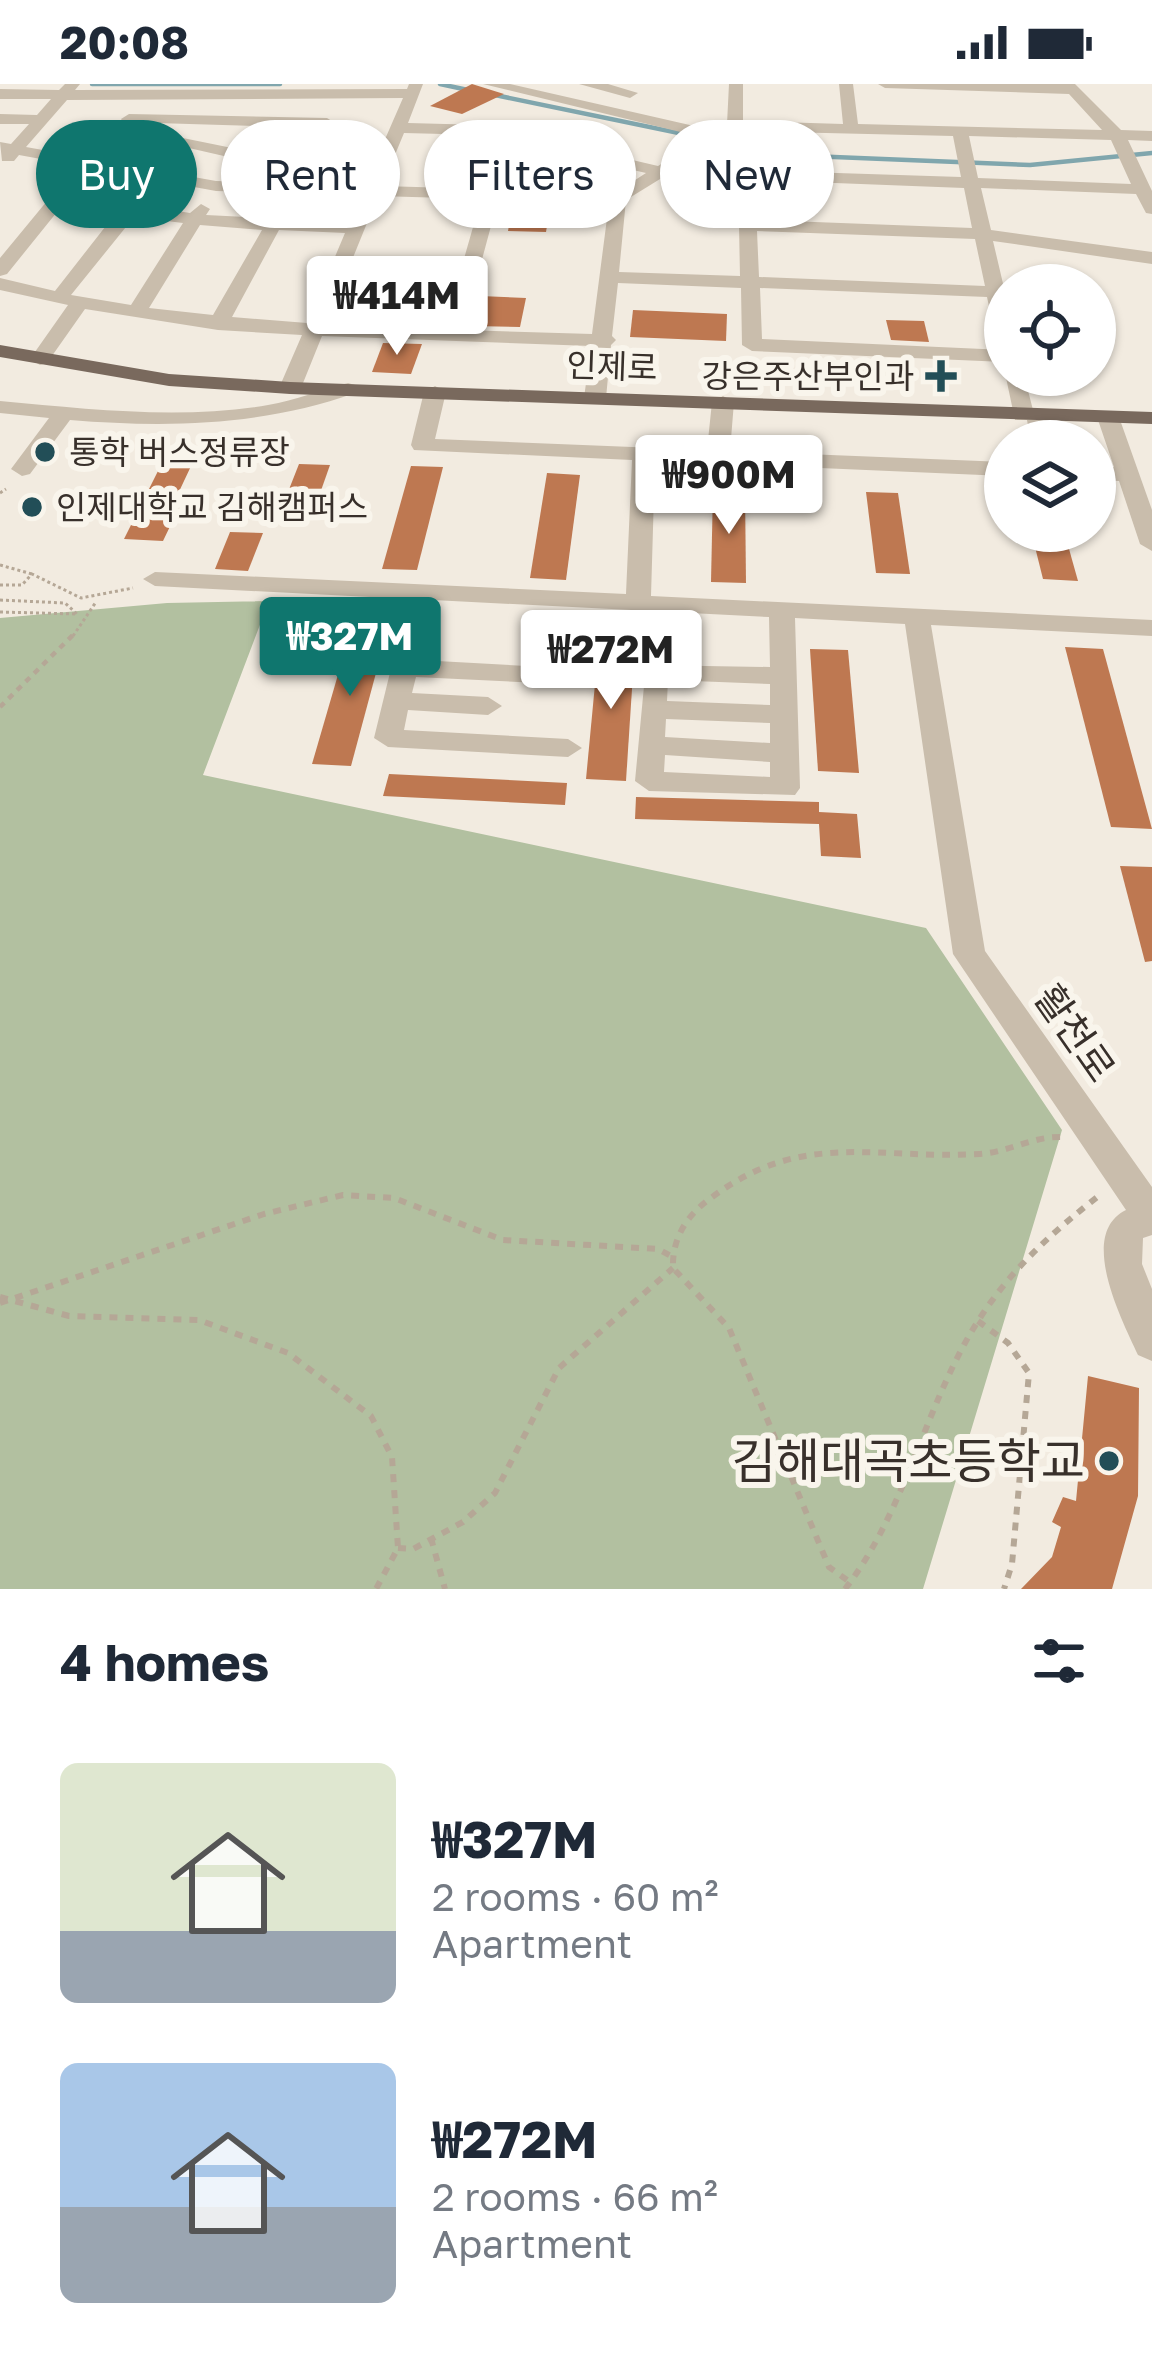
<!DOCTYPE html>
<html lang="en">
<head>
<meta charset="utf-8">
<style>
  body { margin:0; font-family:"Golos Text","Noto Sans KR",sans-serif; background:#f2f2f3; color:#1f2937; height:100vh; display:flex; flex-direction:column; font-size:45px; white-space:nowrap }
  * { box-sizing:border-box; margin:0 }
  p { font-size:39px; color:#747a83 }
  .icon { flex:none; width:66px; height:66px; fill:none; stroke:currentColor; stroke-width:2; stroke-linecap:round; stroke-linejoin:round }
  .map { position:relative; height:1505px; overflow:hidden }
  .panel { display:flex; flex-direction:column; background:#fff; flex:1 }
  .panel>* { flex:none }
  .banner { position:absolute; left:36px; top:36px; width:1080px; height:108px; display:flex; gap:24px }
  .tools { position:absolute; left:984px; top:180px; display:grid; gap:24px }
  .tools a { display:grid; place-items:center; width:132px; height:132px; border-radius:50%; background:#fff; box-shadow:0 3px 9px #0004; font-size:60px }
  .price { position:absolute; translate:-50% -102px; padding:0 27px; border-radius:12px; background:#fff; color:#222; font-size:39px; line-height:78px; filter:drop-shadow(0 3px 6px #0008) }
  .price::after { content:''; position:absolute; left:50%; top:72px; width:36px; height:27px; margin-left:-18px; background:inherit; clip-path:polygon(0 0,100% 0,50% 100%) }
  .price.selected { background:#0f766e; color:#fff }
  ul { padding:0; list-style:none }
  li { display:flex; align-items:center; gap:36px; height:300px; padding:0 60px }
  li span { display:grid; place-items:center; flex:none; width:336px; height:240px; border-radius:18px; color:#555 }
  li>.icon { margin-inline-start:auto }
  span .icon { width:144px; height:144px; fill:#fffc; stroke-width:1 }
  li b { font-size:51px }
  h2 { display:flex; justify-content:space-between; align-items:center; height:144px; padding:0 60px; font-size:51px }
  .chip { padding:0 42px; border-radius:54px; background:#fff; box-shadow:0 3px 9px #0004; font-size:42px; line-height:108px }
  .chip.selected { background:#0f766e; color:#fff }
  .status { display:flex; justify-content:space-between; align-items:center; height:84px; padding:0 60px; background:#fff; direction:ltr }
  .status svg { height:33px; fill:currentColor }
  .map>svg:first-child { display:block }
</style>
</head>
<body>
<div class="status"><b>20:08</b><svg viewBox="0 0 49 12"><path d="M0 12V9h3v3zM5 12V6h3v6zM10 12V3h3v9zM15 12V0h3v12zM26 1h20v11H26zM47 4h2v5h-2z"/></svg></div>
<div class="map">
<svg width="1152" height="1505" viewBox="0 0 1152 1505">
  <rect width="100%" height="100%" fill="#f2ebe0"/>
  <path fill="#b2c0a0" d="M269 517 203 691 926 844 1062 1046 923 1505H0V534L167 519Z"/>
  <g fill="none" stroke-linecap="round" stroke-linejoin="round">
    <g stroke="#80a6ad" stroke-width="4.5">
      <path d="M92 0H280"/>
      <path d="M440 0 468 6"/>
      <path d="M495 11 785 71 1030 81 1152 69"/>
    </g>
  </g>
  <g fill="#be7851">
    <path d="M472 0 504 10 462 30 430 22Z"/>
    <path d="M512 124H550L546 148 508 147Z"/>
    <path d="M480 212 526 214 520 243 472 242Z"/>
    <path d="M633 226 727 230 726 257 630 253Z"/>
    <path d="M886 236 924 237 929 258 891 256Z"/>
    <path d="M383 259 422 260 411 290 372 288Z"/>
    <path d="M162 379 192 380 168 431 175 432 163 457 124 455Z"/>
    <path d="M299 380 330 381 318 415 286 413Z"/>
    <path d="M411 382 443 383 417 486 382 485Z"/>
    <path d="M547 389 580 391 566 496 530 494Z"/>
    <path d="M713 405 745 406 746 499 711 498Z"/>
    <path d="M866 408 898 409 910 490 876 489Z"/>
    <path d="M1031 447H1064L1078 497 1043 495Z"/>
    <path d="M230 448 263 449 248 487 215 485Z"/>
    <path d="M351 546 387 548 351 682 312 680Z"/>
    <path d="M599 558 635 559 626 697 586 695Z"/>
    <path d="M1065 563 1103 565 1152 745 1111 743Z"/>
    <path d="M810 565 848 566 859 689 818 687Z"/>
    <path d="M389 690 567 699 565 721 383 712Z"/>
    <path d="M636 713 819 718V728L857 730 861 774 821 772 819 740 635 735Z"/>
    <path d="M1120 782 1152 783V877L1145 878Z"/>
    <path d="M1088 1292 1139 1304 1138 1412 1112 1505H1021L1052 1473 1061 1443 1052 1438 1063 1413 1076 1417Z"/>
  </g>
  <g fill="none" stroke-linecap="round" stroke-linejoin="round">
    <g stroke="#b5a796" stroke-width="3" stroke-dasharray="3 3" stroke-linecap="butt">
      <path d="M0 409 6 405"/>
      <path d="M0 481 32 490"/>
      <path d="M0 501H22L32 490 81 514 133 504"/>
      <path d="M0 516 65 519 77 530"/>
      <path d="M0 528 77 530"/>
      <path d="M73 552 96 518"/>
    </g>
    <path stroke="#b5a796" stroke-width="4.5" stroke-dasharray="6 6" stroke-linecap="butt" d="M0 623 75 549"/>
    <g stroke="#b5a796" stroke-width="6" stroke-dasharray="8 8" stroke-linecap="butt">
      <path d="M0 1213 69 1232 199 1236 288 1269 371 1332 392 1373 398 1464 376 1505"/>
      <path d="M0 1219 264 1130 343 1111 394 1114 503 1156 658 1165 671 1172"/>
      <path d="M978 1237 1008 1259 1029 1289 1012 1480 1004 1505"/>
      <path d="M431 1454 445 1505"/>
      <path d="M398 1464 413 1465 463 1438 495 1409 559 1284 673 1184"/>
      <path d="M847 1496 829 1483 729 1244 673 1184C672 1154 687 1131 711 1114 802 1045 877 1076 980 1070 1009 1068 1033 1052 1062 1053"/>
      <path d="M845 1505C908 1424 925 1318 980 1234 1013 1183 1054 1147 1101 1110"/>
    </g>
    <g fill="#c9bdac" fill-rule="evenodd">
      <path d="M65 0H80L75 6 407 5 409 0H423L408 39 483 41 658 82 705 54 483 0H510L716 47 727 40 729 0H743V37L843 40 839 0H853L858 40 1102 46 1069 10 885 4 878 0H1075L1121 46 1152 47V57L1128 56 1152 107V130L1146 129 1136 110 981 104 991 146 1152 168V180L993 157 1005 208V257L995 251 987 213 760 204 762 255 1005 266V278L752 267 742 261 741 204 618 199 612 252 616 256 611 261 606 314 595 320 584 314 591 262 322 252 301 304 290 310 279 304 302 251 218 246 85 225 47 279 40 281 30 275 68 221 0 206V194L55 207 116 129 65 118 7 190 0 192V174L66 94 80 98 72 110 190 129 201 120 210 125 206 131 350 138 361 111 216 107 19 71 14 77H2L0 58 11 60 29 40H0V30L37 31 51 15H0V5L59 6ZM403 14 379 69 237 65 114 40 106 45 237 75 375 79 366 101 216 97 26 63 67 16ZM738 47 953 52 961 93 806 88 772 103 739 141 740 192 619 188 626 116ZM404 49 483 51 646 89 615 109 382 102ZM969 52 1111 56 1131 100 978 94ZM809 98 964 104 972 144 762 136 784 111ZM378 112 481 115 444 245 326 240ZM498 116 609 119 592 250 463 246ZM134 133 183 139 131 221 71 211ZM200 141 262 146 213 231 149 224ZM279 146 345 149 307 239 232 233ZM757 147 975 155 985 202 759 193Z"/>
      <path d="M579 0H608L638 9 630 14Z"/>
      <path d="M129 30 327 34 335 39 327 44 123 38 121 35Z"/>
      <path d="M1005 289 1024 291 1033 326 1048 331 1053 357H1031L1027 336H1015Z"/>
      <path d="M348 299 355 301V309C262 342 168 344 70 336L30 390 22 392 11 385 49 334 0 329V317C88 325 180 336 268 321 296 316 321 306 348 299Z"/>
      <path d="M435 302 446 308 435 355 707 366 712 318 723 312 734 318 730 367 1005 378V392L655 377 651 512 1152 536V552L931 541 985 867 1152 1103V1151L1143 1154 1142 1180 1152 1205V1277L1138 1271C1122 1236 1077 1150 1126 1126L953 870 905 540 795 534 800 704 795 711 649 707 635 697 646 581 770 583 769 533 433 516 419 576 580 585 593 593 580 601 416 593 412 609 488 613 502 622 488 631 408 626 404 646 568 655 582 664 568 673 388 663 374 654 408 515 155 502 143 495 155 488 626 510 632 376 414 366 411 361 424 308ZM668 596 770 600V621L667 617ZM666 635 770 639V659L665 653ZM665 671 770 678V693L664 688Z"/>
      <path d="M1108 327 1119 333 1152 426V467L1140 460 1119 397 1095 396V382L1114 383 1097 333Z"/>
    </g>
    <path fill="#79695d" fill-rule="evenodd" d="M0 261 169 290 290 298 1152 328V340L290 310 169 302 0 273Z"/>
  </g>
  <g fill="#224e57" stroke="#f9f5ec" stroke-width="4.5">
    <path d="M935 274h12v12h12v12h-12v12h-12v-12h-12v-12h12z"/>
    <circle cx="45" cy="368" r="12"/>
    <circle cx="32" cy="423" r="12"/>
    <circle cx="1109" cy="1377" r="12"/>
  </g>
  <g text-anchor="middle" stroke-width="12" stroke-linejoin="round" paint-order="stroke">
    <g font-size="33" fill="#38302b" stroke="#f9f5ec">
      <text transform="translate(612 282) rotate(2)" y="12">인제로</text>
    </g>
    <g font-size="33" fill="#38302b" stroke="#f9f5ec" text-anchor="start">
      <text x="914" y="304" text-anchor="end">강은주산부인과</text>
      <text x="69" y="380">통학 버스정류장</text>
      <text x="56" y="435">인제대학교 김해캠퍼스</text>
    </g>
    <g font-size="39" fill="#38302b" stroke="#f9f5ec">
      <text transform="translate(1075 949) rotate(55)" y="14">활천로</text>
    </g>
    <g font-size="48" fill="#38302b" stroke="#f9f5ec" text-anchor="end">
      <text x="1085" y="1394">김해대곡초등학교</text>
    </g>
  </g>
</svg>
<div class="tools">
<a><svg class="icon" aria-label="locate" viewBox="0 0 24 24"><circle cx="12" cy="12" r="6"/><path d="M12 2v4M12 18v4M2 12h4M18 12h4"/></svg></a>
<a><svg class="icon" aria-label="layers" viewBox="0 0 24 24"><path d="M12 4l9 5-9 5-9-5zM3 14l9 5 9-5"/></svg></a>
</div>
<b class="price" style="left:397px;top:274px">₩414M</b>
<b class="price" style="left:729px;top:453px">₩900M</b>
<b class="price selected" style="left:350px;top:615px">₩327M</b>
<b class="price" style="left:611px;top:628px">₩272M</b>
<div class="banner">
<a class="chip selected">Buy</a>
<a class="chip">Rent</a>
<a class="chip">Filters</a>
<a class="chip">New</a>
</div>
</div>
<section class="panel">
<h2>4 homes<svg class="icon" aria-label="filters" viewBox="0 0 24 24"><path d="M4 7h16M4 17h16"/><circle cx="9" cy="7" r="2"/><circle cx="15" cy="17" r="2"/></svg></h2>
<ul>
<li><span style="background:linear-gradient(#dfe7d0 70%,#9aa5b1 0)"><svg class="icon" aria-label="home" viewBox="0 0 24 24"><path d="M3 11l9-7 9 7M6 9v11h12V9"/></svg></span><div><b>₩327M</b><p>2 rooms · 60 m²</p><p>Apartment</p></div></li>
<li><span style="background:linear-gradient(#a9c7e8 60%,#9aa5b1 0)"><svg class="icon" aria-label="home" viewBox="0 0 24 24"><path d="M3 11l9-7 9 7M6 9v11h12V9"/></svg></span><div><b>₩272M</b><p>2 rooms · 66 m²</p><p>Apartment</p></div></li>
</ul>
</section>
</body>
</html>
